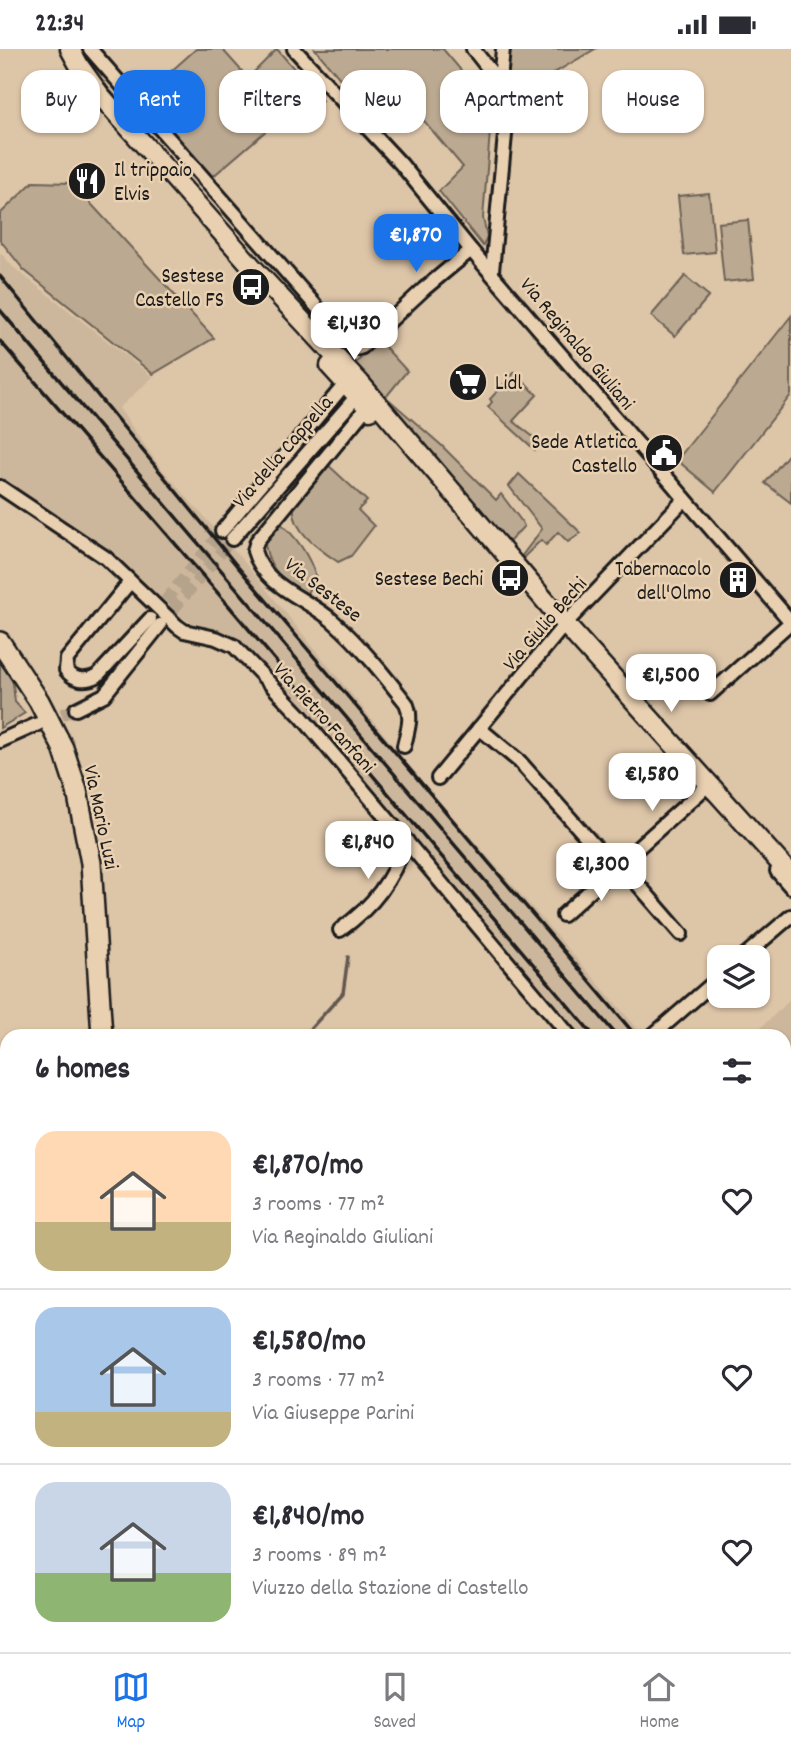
<!DOCTYPE html>
<html lang="en">
<head>
<meta charset="utf-8">
<style>
  body { margin:0; font-family:Dekko,sans-serif; background:#f2f2f3; color:#2b2b33; height:100vh; display:flex; flex-direction:column; font-size:26px; white-space:nowrap }
  * { box-sizing:border-box; margin:0 }
  p { font-size:23px; color:#7c7c81 }
  .icon { flex:none; width:38px; height:38px; fill:none; stroke:currentColor; stroke-width:2; stroke-linecap:round; stroke-linejoin:round }
  .map { position:relative; flex:1; overflow:hidden }
  .drawer { position:absolute; left:0px; top:980px; width:791px; height:623px; display:flex; flex-direction:column; background:#fff; border-radius:21px 21px 0 0; box-shadow:0 2px 5px #0004 }
  .drawer>* { flex:none }
  .guide { position:absolute; left:21px; top:21px; width:749px; height:63px; display:flex; gap:14px }
  .controls { position:absolute; left:707px; top:896px; display:grid; gap:14px }
  .controls a { display:grid; place-items:center; width:63px; height:63px; border-radius:14px; background:#fff; box-shadow:0 2px 5px #0004; font-size:35px }
  .price { position:absolute; translate:-50% -60px; padding:0 16px; border-radius:14px; background:#fff; color:#222; font-size:23px; line-height:46px; filter:drop-shadow(0 2px 4px #0008) }
  .price::after { content:''; position:absolute; left:50%; top:42px; width:21px; height:16px; margin-left:-10px; background:inherit; clip-path:polygon(0 0,100% 0,50% 100%) }
  .price.on { background:#1a73e8; color:#fff }
  ul { padding:0; list-style:none }
  li { display:flex; align-items:center; gap:21px; height:175px; padding:0 35px }
  li+li { border-top:2px solid #e1e1e2 }
  li span { display:grid; place-items:center; flex:none; width:196px; height:140px; border-radius:21px; color:#555 }
  li>.icon { margin-inline-start:auto }
  span .icon { width:84px; height:84px; fill:#fffc; stroke-width:1 }
  li b { font-size:30px }
  h2 { display:flex; justify-content:space-between; align-items:center; height:84px; padding:0 35px; font-size:30px }
  .chip { padding:0 24px; border-radius:21px; background:#fff; box-shadow:0 2px 5px #0004; font-size:24px; line-height:63px }
  .chip.on { background:#1a73e8; color:#fff }
  .status { display:flex; justify-content:space-between; align-items:center; height:49px; padding:0 35px; background:#fff; direction:ltr }
  .status svg { height:19px; fill:currentColor }
  .tab-bar { display:flex; justify-content:space-around; align-items:center; height:98px; border-top:2px solid #e1e1e2; background:#fff; font-size:19px; color:#7c7c81 }
  .tab-bar a { display:grid; justify-items:center; gap:4px }
  .tab-bar .on { color:#1a73e8 }
  .map>svg:first-child { display:block }
</style>
</head>
<body>
<div class="status"><b>22:34</b><svg viewBox="0 0 49 12"><path d="M0 12V9h3v3zM5 12V6h3v6zM10 12V3h3v9zM15 12V0h3v12zM26 1h20v11H26zM47 4h2v5h-2z"/></svg></div>
<div class="map">
<svg width="791" height="1603" viewBox="0 0 791 1603">
  <rect width="100%" height="100%" fill="#ddc5a8"/>
  <filter id="ink" filterUnits="userSpaceOnUse"><feTurbulence type="fractalNoise" baseFrequency=".0143" numOctaves="2"/><feDisplacementMap in="SourceGraphic" scale="14" xChannelSelector="R" yChannelSelector="G"/><feConvolveMatrix kernelMatrix="1 2 1 2 8 2 1 2 1" color-interpolation-filters="sRGB"/></filter>
  <g filter="url(#ink)">
    <g fill="#cdb79c">
      <path d="M0 203 13 218 153 328 119 359 160 418 245 514 422 732 644 987H571L235 594 182 569 121 512 0 432Z"/>
      <path d="M791 950V1250L784 1242V987H752Z"/>
      <path d="M7 1282V1524L0 1519V1290Z"/>
      <path d="M110 1596H278L272 1603H120Z"/>
    </g>
    <g fill="#bca991" stroke="#6c6256" stroke-width="2">
      <path d="M196 0H222L248 29 277 0 322 52 291 80 281 69 211 129 141 49Z"/>
      <path d="M315 0H443L492 58 483 169 487 187 483 197 439 142 463 118 414 60 384 82Z"/>
      <path d="M506 0H595L518 45 508 27Z"/>
      <path d="M33 133 72 134 214 289 153 325 24 221 0 191V165Z"/>
      <path d="M709 144 715 203 684 206 678 147Z"/>
      <path d="M748 171 754 230 724 233 718 174Z"/>
      <path d="M685 227 709 247 675 287 651 267Z"/>
      <path d="M791 267V346L715 443 677 411Z"/>
      <path d="M376 296 384 297 407 322 386 348 441 396 496 451 501 445 522 473 524 477 509 493 377 348 354 315Z"/>
      <path d="M515 323 537 346 513 372 541 394 535 401 488 358 492 353 490 350Z"/>
      <path d="M791 402V454L765 434Z"/>
      <path d="M326 414 367 452 358 461 374 477 351 507 338 513C320 501 287 479 295 453 298 442 318 423 326 414Z"/>
      <path d="M519 425 581 484 568 493 558 483 546 496 541 491 523 509 521 508 542 480 509 437Z"/>
      <path d="M278 472C296 487 309 506 316 528L306 546C281 532 266 518 264 487Z"/>
      <path d="M0 612 12 626 15 653 25 664 0 679Z"/>
    </g>
    <g fill="none" stroke-linecap="round" stroke-linejoin="round">
      <g stroke="#62594f" stroke-width="3.5">
        <path d="M304 987 343 944 348 908"/>
        <path d="M0 1291 7 1282"/>
        <path d="M0 1537 7 1542"/>
        <path d="M84 1596 94 1603"/>
      </g>
      <g stroke="#b6a38c" stroke-width="12" stroke-dasharray="12 6" stroke-linecap="butt">
        <path d="M154 566 222 482"/>
        <path d="M161 575 232 490"/>
        <path d="M45 672 76 660"/>
      </g>
      <g stroke="#b6a38c" stroke-width="18" stroke-dasharray="18 9" stroke-linecap="butt">
        <path d="M784 1205 791 1204"/>
        <path d="M784 1221 791 1219"/>
      </g>
      <g stroke="#1c1c1c" stroke-width="18">
        <g id="street">
          <path d="M90 0 352 298 356 300 362 298 424 240 471 201"/>
          <path d="M294 0 401 115 471 201 791 573"/>
          <path d="M473 0 499 33"/>
          <path d="M492 222 507 65 499 42 503 0"/>
          <path d="M367 358 257 492 254 502C265 539 308 549 334 573 361 597 384 626 406 654 413 668 407 683 404 697"/>
          <path d="M0 438 106 509 177 577 184 582 216 589 234 597 301 667 570 987"/>
          <path d="M222 482 345 335 351 340"/>
          <path d="M232 490 356 348 352 342"/>
          <path d="M130 533 67 610 66 621C74 632 86 632 97 627L150 570"/>
          <path d="M710 645 791 573"/>
          <path d="M76 660 104 646 160 576"/>
          <path d="M479 679 520 713 606 810 628 824 681 885"/>
          <path d="M0 692 38 675"/>
          <path d="M438 729 565 575 685 450"/>
          <path d="M777 822 791 838"/>
          <path d="M563 866 708 736 712 743"/>
          <path d="M340 881C375 856 391 832 407 792"/>
          <path d="M743 908 791 867"/>
          <path d="M652 987 719 929"/>
          <path d="M784 1035 791 1042"/>
          <path d="M784 1442 791 1437"/>
          <path d="M0 1591 13 1603"/>
          <path d="M620 1596 651 1603"/>
        </g>
      </g>
      <g stroke="#1c1c1c" stroke-width="23">
        <g id="secondary">
          <path d="M70 0 80 18 100 46 255 221 360 334 565 575 791 826"/>
          <path d="M330 317 370 361"/>
        </g>
      </g>
      <g stroke="#1c1c1c" stroke-width="24">
        <g id="primary">
          <path d="M0 593 39 652 63 699 77 742 91 814 102 987"/>
          <path d="M304 1603 311 1596"/>
          <path d="M325 1603 333 1596"/>
        </g>
      </g>
      <use href="#street" stroke="#e9d0b1" stroke-width="12"/>
      <use href="#secondary" stroke="#e9d0b1" stroke-width="18"/>
      <use href="#primary" stroke="#e9d0b1" stroke-width="19"/>
      <g stroke="#1c1c1c" stroke-width="3.5">
        <path d="M0 227 237 517 636 987"/>
        <path d="M0 261 617 987"/>
        <path d="M0 292 229 557 594 987"/>
        <path d="M784 1132 791 1138"/>
        <path d="M784 1194 791 1202"/>
        <path d="M784 1211 791 1219"/>
        <path d="M542 1603 549 1596"/>
      </g>
    </g>
  </g>
  <defs>
    <g id="restaurant-disc" transform="scale(2.0125)"><circle r="9.5" fill="#1c1c1c" stroke="#e9d0b1"/><path d="M-5-6h1v4h1v-4h1v4h1v-4h1v5L-1.5 .5V6h-2V.5L-5-1ZM5-6V6H3V1.5H1.5Q1.5-4 5-6Z" fill="#fff"/></g>
    <g id="bus-disc" transform="scale(2.0125)"><circle r="9.5" fill="#1c1c1c" stroke="#e9d0b1"/><path d="M-5-6H5V4H4V6H2V4H-2V6H-4V4H-5ZM-3.5-4V0h7V-4ZM-3.5 1.2v1.5H-2V1.2ZM2 1.2v1.5H3.5V1.2Z" fill="#fff"/></g>
    <g id="supermarket-disc" transform="scale(2.0125)"><circle r="9.5" fill="#1c1c1c" stroke="#e9d0b1"/><path d="M-6-5.5h2.5l.6 2H6L4.5 2H-2.5L-4.4-4H-6ZM-1.5 3.2a1.3 1.3 0 1 0 .1 0ZM3 3.2a1.3 1.3 0 1 0 .1 0Z" fill="#fff"/></g>
    <g id="civic-disc" transform="scale(2.0125)"><circle r="9.5" fill="#1c1c1c" stroke="#e9d0b1"/><path d="M-.6-6.5H3V-4.5H.6V-3L4-1V1h2V6H-6V1h2V-1L-.6-3ZM-1.2 2.5V6h2.4V2.5Z" fill="#fff"/></g>
    <g id="building-disc" transform="scale(2.0125)"><circle r="9.5" fill="#1c1c1c" stroke="#e9d0b1"/><path d="M-4-6H4V6H1V3H-1V6H-4ZM-2.5-4.3h1.7v1.8h-1.7ZM.8-4.3h1.7v1.8H.8ZM-2.5-1h1.7V.8h-1.7ZM.8-1h1.7V.8H.8Z" fill="#fff"/></g>
  </defs>
  <g fill-rule="evenodd">
    <use href="#restaurant-disc" x="87" y="132"/>
    <use href="#bus-disc" x="251" y="238"/>
    <use href="#supermarket-disc" x="468" y="333"/>
    <use href="#civic-disc" x="664" y="404"/>
    <use href="#bus-disc" x="510" y="529"/>
    <use href="#building-disc" x="738" y="531"/>
  </g>
  <g text-anchor="middle" stroke-width="5" stroke-linejoin="round" paint-order="stroke">
    <g font-size="21" fill="#1c1c1c" stroke="#e9d0b1" text-anchor="end">
      <text x="114" y="127" text-anchor="start">Il trippaio<tspan x="114" dy="24">Elvis</tspan></text>
      <text x="224" y="233">Sestese<tspan x="224" dy="24">Castello FS</tspan></text>
      <text x="495" y="340" text-anchor="start">Lidl</text>
      <text x="637" y="399">Sede Atletica<tspan x="637" dy="24">Castello</tspan></text>
      <text x="711" y="526">Tabernacolo<tspan x="711" dy="24">dell'Olmo</tspan></text>
      <text x="483" y="536">Sestese Bechi</text>
    </g>
    <g font-size="21" fill="#1c1c1c" stroke="#e9d0b1">
      <text transform="translate(578 294) rotate(50)" y="7">Via Reginaldo Giuliani</text>
      <text transform="translate(282 402) rotate(-49)" y="7">Via della Cappella</text>
      <text transform="translate(324 540) rotate(38)" y="7">Via Sestese</text>
      <text transform="translate(544 574) rotate(-49)" y="7">Via Giulio Bechi</text>
      <text transform="translate(325 668) rotate(48)" y="7">Via Pietro Fanfani</text>
      <text transform="translate(102 768) rotate(78)" y="7">Via Mario Luzi</text>
    </g>
  </g>
</svg>
<div class="controls">
<a><svg class="icon" aria-label="layers" viewBox="0 0 24 24"><path d="M12 4l9 5-9 5-9-5zM3 14l9 5 9-5"/></svg></a>
</div>
<b class="price on" style="left:416px;top:225px">€1,870</b>
<b class="price" style="left:354px;top:313px">€1,430</b>
<b class="price" style="left:671px;top:665px">€1,500</b>
<b class="price" style="left:652px;top:764px">€1,580</b>
<b class="price" style="left:368px;top:832px">€1,840</b>
<b class="price" style="left:601px;top:854px">€1,300</b>
<div class="guide">
<a class="chip">Buy</a>
<a class="chip on">Rent</a>
<a class="chip">Filters</a>
<a class="chip">New</a>
<a class="chip">Apartment</a>
<a class="chip">House</a>
</div>
<section class="drawer">
<h2>6 homes<svg class="icon" aria-label="filters" viewBox="0 0 24 24"><path d="M4 7h16M4 17h16"/><circle cx="9" cy="7" r="2"/><circle cx="15" cy="17" r="2"/></svg></h2>
<ul>
<li><span style="background:linear-gradient(#ffd9b3 65%,#c2b280 0)"><svg class="icon" aria-label="home" viewBox="0 0 24 24"><path d="M3 11l9-7 9 7M6 9v11h12V9"/></svg></span><div><b>€1,870/mo</b><p>3 rooms · 77 m²</p><p>Via Reginaldo Giuliani</p></div><svg class="icon" aria-label="heart" viewBox="0 0 24 24"><path d="M12 20l-8-8c-3-5 5-10 8-4 3-6 11-1 8 4z"/></svg></li>
<li><span style="background:linear-gradient(#a9c7e8 75%,#c2b280 0)"><svg class="icon" aria-label="home" viewBox="0 0 24 24"><path d="M3 11l9-7 9 7M6 9v11h12V9"/></svg></span><div><b>€1,580/mo</b><p>3 rooms · 77 m²</p><p>Via Giuseppe Parini</p></div><svg class="icon" aria-label="heart" viewBox="0 0 24 24"><path d="M12 20l-8-8c-3-5 5-10 8-4 3-6 11-1 8 4z"/></svg></li>
<li><span style="background:linear-gradient(#c9d6e8 65%,#8fb573 0)"><svg class="icon" aria-label="home" viewBox="0 0 24 24"><path d="M3 11l9-7 9 7M6 9v11h12V9"/></svg></span><div><b>€1,840/mo</b><p>3 rooms · 89 m²</p><p>Viuzzo della Stazione di Castello</p></div><svg class="icon" aria-label="heart" viewBox="0 0 24 24"><path d="M12 20l-8-8c-3-5 5-10 8-4 3-6 11-1 8 4z"/></svg></li>
</ul>
</section>
</div>
<nav class="tab-bar">
<a class="on"><svg class="icon" aria-label="map" viewBox="0 0 24 24"><path d="M3 6l6-2 6 2 6-2v14l-6 2-6-2-6 2zM9 4v14M15 6v14"/></svg>Map</a>
<a><svg class="icon" aria-label="saved" viewBox="0 0 24 24"><path d="M7 4h10v16l-5-4-5 4z"/></svg>Saved</a>
<a><svg class="icon" aria-label="home" viewBox="0 0 24 24"><path d="M3 11l9-7 9 7M6 9v11h12V9"/></svg>Home</a>
</nav>
</body>
</html>
